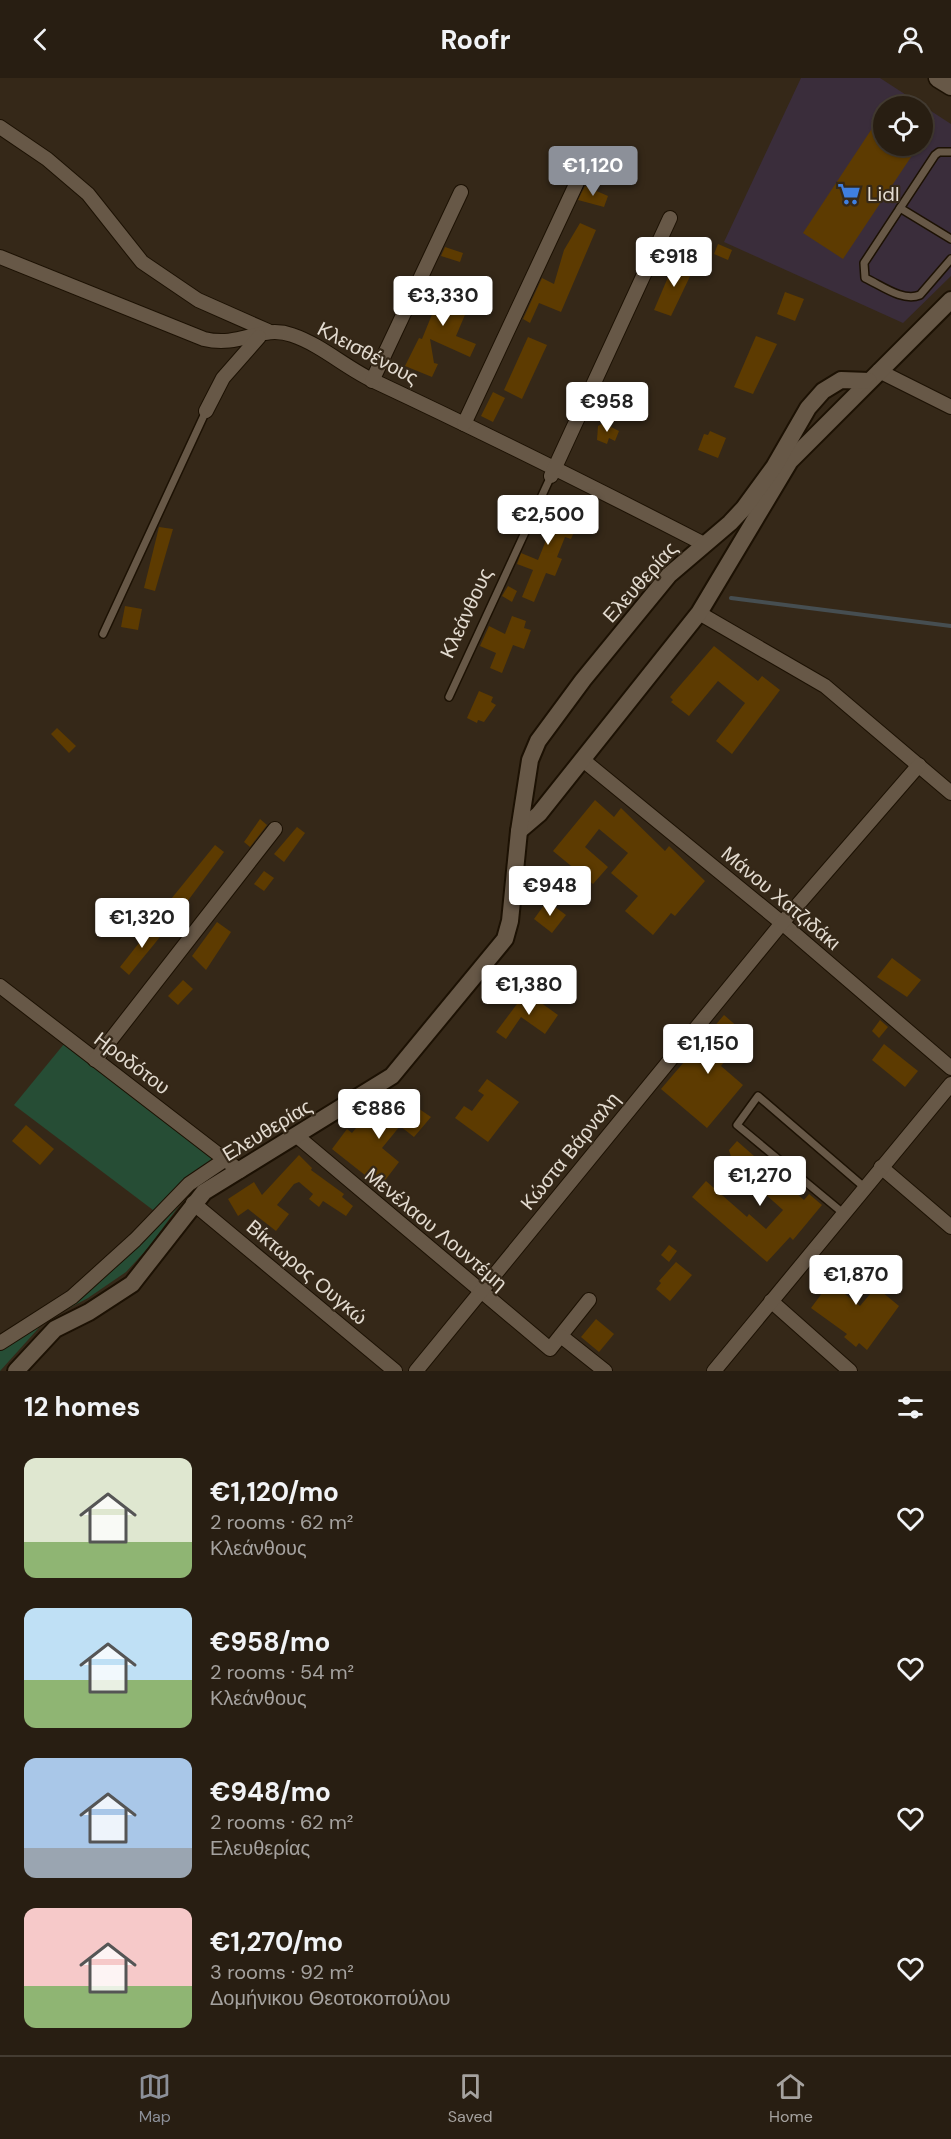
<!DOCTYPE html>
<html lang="en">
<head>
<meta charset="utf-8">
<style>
  body { margin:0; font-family:"DM Sans",sans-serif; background:#30271b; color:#f1f3f6; height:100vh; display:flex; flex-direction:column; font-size:22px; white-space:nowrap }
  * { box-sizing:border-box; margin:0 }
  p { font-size:20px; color:#a5a29f }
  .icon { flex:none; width:33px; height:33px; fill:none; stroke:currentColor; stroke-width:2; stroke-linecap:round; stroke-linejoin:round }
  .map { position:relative; height:1293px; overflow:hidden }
  .details { display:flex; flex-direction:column; background:#281e12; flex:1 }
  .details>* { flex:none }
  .buttons { position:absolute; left:873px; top:18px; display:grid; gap:12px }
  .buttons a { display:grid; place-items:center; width:60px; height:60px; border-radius:50%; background:#281e12; box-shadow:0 2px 4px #0004,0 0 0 2px #443c32; font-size:30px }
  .price { position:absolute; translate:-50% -51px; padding:0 14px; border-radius:6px; background:#fff; color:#222; font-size:20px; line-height:39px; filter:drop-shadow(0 2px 3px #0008) }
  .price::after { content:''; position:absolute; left:50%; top:36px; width:18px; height:14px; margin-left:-9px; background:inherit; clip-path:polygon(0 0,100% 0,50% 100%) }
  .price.on { background:#8c9099; color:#fff }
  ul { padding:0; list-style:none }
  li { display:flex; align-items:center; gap:18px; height:150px; padding:0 24px }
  li span { display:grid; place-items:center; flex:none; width:168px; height:120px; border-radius:12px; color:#555 }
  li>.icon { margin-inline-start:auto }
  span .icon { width:72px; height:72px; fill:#fffc; stroke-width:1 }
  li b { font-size:26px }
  h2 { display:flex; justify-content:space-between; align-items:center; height:72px; padding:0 24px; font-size:26px }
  header { display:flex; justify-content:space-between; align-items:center; height:78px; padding:0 24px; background:#281e12; font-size:27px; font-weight:700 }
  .menu { display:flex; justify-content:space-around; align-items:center; height:84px; border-top:2px solid #443c32; background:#281e12; font-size:16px; color:#a5a29f }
  .menu a { display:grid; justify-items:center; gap:3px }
  .menu .on { color:#8c9099 }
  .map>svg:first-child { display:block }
</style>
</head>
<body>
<header><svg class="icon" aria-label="back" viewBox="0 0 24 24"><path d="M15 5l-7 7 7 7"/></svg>Roofr<svg class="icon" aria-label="person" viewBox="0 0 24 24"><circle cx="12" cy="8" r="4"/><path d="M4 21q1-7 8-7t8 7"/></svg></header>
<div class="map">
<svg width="951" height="1293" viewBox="0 0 951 1293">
  <rect width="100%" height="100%" fill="#352818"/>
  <path fill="#3a2d3b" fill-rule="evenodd" d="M801 0H880L951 46V198L903 245 724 164ZM884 28H922V68H884Z"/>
  <g fill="#264d35">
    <path d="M64 966 215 1080 153 1132 14 1027Z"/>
    <path d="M221 1088 224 1092 194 1110 183 1122 149 1169 126 1194 88 1220 45 1243 0 1293V1268L102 1202 173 1127Z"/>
  </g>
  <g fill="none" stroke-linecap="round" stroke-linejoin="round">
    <path stroke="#464e51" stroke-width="4" d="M731 520 951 548"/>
  </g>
  <g fill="#5d3b01">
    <path d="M873 49 884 56V68H900L913 76 843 181 803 155Z"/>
    <path d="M585 108 608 118 604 129 578 122Z"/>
    <path d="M580 145 596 152 561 234 539 225 530 245 523 241 542 200 554 206 564 172Z"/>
    <path d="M718 166 732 172 728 182 714 176Z"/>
    <path d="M445 169 463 175 460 184 441 178Z"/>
    <path d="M675 183 694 190 671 238 654 232Z"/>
    <path d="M450 198 468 206 462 221 470 225 456 258 476 266 470 279 430 261 434 285 438 286 432 299 405 288 419 260 422 261 433 234 430 232 441 201 447 204Z"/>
    <path d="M785 214 804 221 795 243 777 236Z"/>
    <path d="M756 258 777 266 753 316 734 309Z"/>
    <path d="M528 259 547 267 522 321 504 312Z"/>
    <path d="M493 314 505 320 493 344 481 338Z"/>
    <path d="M603 345 619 353 615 363 609 360 607 366 597 362 598 348Z"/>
    <path d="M710 353 726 360 718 380 698 372 704 356 708 357Z"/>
    <path d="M549 418 558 422 554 429 575 437 573 443 578 445 571 461 565 459 557 479 562 481 555 498 546 495 534 524 522 519 533 492 517 486 521 475 538 482 549 455 536 448Z"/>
    <path d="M159 449 173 451 155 513 144 510Z"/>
    <path d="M508 508 517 513 512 524 502 518Z"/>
    <path d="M125 528 142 531 138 552 121 549Z"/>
    <path d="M512 538 526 543 524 550 531 552 524 571 513 567 502 595 490 590 496 575 480 568 489 548 505 556Z"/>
    <path d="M714 568 758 603 762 598 780 612 732 676 716 663 745 625 718 603 689 638 671 624 673 622 670 619Z"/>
    <path d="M479 613 493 619 491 624 496 627 484 644 478 642 477 645 467 640Z"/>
    <path d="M57 650 76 668 69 675 51 656Z"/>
    <path d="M595 722 614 739 621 730 665 773 669 768 705 803 675 838 671 835 653 857 625 833 638 818 611 795 628 775 599 751 585 769 608 789 593 806 553 773Z"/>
    <path d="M260 741 267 747 250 769 244 764Z"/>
    <path d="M297 749 305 755 284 784 274 776Z"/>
    <path d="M215 767 224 774 178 836 167 826Z"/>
    <path d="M264 793 274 800 264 813 254 806Z"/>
    <path d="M547 823 566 837 552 855 534 841Z"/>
    <path d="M217 844 231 854 206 892 192 878Z"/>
    <path d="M154 846 164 854 129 897 120 889Z"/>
    <path d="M892 880 921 902 907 919 877 899Z"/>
    <path d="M183 902 193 911 178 927 168 918Z"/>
    <path d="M526 914 558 937 545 956 521 939 506 961 496 954Z"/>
    <path d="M724 937 747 957 721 988 743 1007 707 1050 661 1011Z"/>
    <path d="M880 942 888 949 879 960 872 953Z"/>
    <path d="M884 966 918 993 905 1009 872 982Z"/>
    <path d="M487 1001 519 1024 488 1064 455 1040 464 1028 472 1033 484 1017 478 1013Z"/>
    <path d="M403 1020 431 1039 414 1059 400 1048 382 1070 399 1084 380 1109 332 1071 347 1051 352 1055 365 1039 373 1045 389 1023 396 1028Z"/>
    <path d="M26 1047 54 1071 40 1087 12 1063Z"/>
    <path d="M737 1063 804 1122 809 1116 822 1127 793 1162 790 1159 767 1184 692 1119 706 1103 747 1139 749 1136 766 1151 783 1132 729 1084 732 1082 729 1072Z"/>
    <path d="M299 1077 312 1090 311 1092 344 1116 342 1119 353 1128 346 1138 323 1123 319 1129 309 1121 313 1116 299 1104 294 1106 277 1127 289 1136 276 1153 248 1131 238 1138 228 1121 254 1104 262 1117Z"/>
    <path d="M669 1167 677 1173 669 1184 661 1177Z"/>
    <path d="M857 1177 877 1193 866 1208 857 1201 845 1216 860 1228 876 1209 899 1228 867 1272 859 1265 856 1269 844 1259 847 1256 811 1230 837 1195 840 1198Z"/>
    <path d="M676 1184 692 1197 670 1223 656 1211 661 1205 659 1203Z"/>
    <path d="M596 1241 614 1256 599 1274 581 1259Z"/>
  </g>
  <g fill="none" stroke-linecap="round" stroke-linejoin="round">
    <g stroke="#1c1103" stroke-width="10">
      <g id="service">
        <path d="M951 74H939L935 77 864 185 865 200C881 207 902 224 920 217L951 181"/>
        <path d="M900 130 951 161"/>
        <path d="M103 556 206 333"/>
        <path d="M449 619 551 398"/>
        <path d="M843 1135 737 1047 758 1018 864 1109"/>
      </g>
    </g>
    <g stroke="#1c1103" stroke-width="16">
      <g id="minor">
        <path d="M0 49 47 81 88 116 142 184 198 222 268 253"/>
        <path d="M0 179 204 261C241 270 261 246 292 257 322 267 347 291 376 304 487 356 595 410 704 466"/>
        <path d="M879 293 951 329"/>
        <path d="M372 303 461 114"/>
        <path d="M206 333 223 300 259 259"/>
        <path d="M464 346 579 100"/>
        <path d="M551 398 670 140"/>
        <path d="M699 535 825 608 951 715"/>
        <path d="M583 682 782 845 951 990"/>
        <path d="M0 908 240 1093"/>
        <path d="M95 982 275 751"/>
        <path d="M298 1059 550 1271 589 1222"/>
        <path d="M881 1089 951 1149"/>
        <path d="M193 1125 395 1293"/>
        <path d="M771 1223 850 1293"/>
        <path d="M561 1258 605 1293"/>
        <path d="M0 1265 72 1219 135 1162 189 1106 226 1081"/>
        <path d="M416 1293 782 845 919 687"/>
        <path d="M714 1293 951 1006"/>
      </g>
    </g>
    <g stroke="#1c1103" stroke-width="20">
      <g id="tertiary">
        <path d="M519 753 539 736 699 535 790 383 951 222"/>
        <path d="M16 1293 55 1251 89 1234 132 1206 204 1114 392 998 505 861 510 843 519 753 530 682 538 663 583 602 669 497 730 445 744 430 774 389 808 330 823 313 841 302 869 303"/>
      </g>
    </g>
    <g stroke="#1c1103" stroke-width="21">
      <path id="secondary" d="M938 0 951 8"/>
    </g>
    <use href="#service" stroke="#675847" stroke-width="7"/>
    <use href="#minor" stroke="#675847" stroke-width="14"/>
    <use href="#tertiary" stroke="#675847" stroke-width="16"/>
    <use href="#secondary" stroke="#675847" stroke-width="18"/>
  </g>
  <defs>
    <g id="supermarket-bare" transform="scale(1.8)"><path d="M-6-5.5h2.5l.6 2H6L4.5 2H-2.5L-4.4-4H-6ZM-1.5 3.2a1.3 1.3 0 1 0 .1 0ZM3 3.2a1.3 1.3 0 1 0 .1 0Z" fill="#3f7fe0" stroke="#352818" stroke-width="2.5" paint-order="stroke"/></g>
  </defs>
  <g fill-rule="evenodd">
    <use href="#supermarket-bare" x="849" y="116"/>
  </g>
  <g text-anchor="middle" stroke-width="4.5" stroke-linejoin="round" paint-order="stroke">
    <g font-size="20" fill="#e3dbd0" stroke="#352818" text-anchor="start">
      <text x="867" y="123">Lidl</text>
    </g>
    <g font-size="20" fill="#e3dbd0" stroke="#352818">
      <text transform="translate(368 275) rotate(28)" y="7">Κλεισθένους</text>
      <text transform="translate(640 504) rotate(-48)" y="7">Ελευθερίας</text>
      <text transform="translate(466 535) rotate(-65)" y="7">Κλεάνθους</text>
      <text transform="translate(781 820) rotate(40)" y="7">Μάνου Χατζιδάκι</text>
      <text transform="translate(132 985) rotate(37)" y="7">Ηροδότου</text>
      <text transform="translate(267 1052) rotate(-31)" y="7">Ελευθερίας</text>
      <text transform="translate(570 1073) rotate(-51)" y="7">Κώστα Βάρναλη</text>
      <text transform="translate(436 1151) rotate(40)" y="7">Μενέλαου Λουντέμη</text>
      <text transform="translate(307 1194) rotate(40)" y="7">Βίκτωρος Ουγκώ</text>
    </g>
  </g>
</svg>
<div class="buttons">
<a><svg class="icon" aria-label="locate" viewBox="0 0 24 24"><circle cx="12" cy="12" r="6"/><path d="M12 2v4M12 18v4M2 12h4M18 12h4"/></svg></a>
</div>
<b class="price on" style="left:593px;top:119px">€1,120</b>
<b class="price" style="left:674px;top:210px">€918</b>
<b class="price" style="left:443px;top:249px">€3,330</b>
<b class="price" style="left:607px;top:355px">€958</b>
<b class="price" style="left:548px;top:468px">€2,500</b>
<b class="price" style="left:550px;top:839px">€948</b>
<b class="price" style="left:142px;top:871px">€1,320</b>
<b class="price" style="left:529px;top:938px">€1,380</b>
<b class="price" style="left:708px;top:997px">€1,150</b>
<b class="price" style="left:379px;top:1062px">€886</b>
<b class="price" style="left:760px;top:1129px">€1,270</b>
<b class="price" style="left:856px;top:1228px">€1,870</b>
</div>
<section class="details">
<h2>12 homes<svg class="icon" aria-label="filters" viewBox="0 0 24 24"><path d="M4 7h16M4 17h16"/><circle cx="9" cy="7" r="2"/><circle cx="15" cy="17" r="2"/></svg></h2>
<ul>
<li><span style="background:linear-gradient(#dfe7d0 70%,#8fb573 0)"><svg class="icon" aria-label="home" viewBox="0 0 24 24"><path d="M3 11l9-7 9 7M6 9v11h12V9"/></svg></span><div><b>€1,120/mo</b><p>2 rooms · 62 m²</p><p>Κλεάνθους</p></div><svg class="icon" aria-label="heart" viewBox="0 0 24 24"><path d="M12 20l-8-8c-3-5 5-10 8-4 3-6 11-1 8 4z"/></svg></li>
<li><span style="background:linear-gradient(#bfe0f5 60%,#8fb573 0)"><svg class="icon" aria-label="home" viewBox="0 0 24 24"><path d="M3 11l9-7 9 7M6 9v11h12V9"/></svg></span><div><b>€958/mo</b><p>2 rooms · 54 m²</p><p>Κλεάνθους</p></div><svg class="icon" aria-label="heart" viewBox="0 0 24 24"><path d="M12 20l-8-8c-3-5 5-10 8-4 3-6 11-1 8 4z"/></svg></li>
<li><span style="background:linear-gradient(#a9c7e8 75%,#9aa5b1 0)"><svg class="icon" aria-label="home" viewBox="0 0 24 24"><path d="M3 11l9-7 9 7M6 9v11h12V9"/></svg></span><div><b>€948/mo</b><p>2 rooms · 62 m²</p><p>Ελευθερίας</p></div><svg class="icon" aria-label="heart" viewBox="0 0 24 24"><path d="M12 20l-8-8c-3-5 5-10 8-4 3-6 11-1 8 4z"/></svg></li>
<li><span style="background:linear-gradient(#f6c9c9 65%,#8fb573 0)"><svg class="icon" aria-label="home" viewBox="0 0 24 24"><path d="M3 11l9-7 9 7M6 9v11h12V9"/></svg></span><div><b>€1,270/mo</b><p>3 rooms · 92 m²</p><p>Δομήνικου Θεοτοκοπούλου</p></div><svg class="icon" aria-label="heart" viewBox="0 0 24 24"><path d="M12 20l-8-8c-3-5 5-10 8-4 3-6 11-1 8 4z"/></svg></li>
</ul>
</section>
<nav class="menu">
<a class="on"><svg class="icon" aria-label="map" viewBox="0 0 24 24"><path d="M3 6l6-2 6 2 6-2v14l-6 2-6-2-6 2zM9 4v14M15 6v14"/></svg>Map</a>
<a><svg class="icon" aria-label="saved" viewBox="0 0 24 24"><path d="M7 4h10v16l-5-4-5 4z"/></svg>Saved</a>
<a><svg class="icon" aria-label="home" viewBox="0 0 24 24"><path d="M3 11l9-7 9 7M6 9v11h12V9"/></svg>Home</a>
</nav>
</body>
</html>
